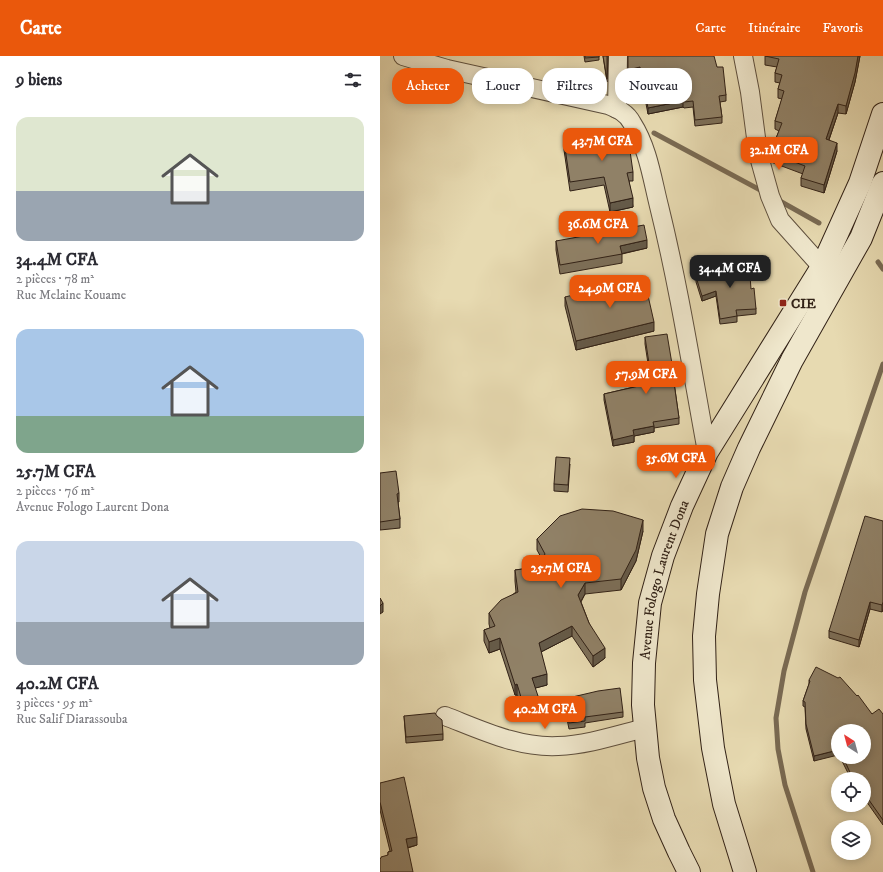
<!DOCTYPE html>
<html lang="fr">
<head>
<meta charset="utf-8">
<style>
  body { margin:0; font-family:"IM FELL DW Pica",serif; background:#f7f7f7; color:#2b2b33; height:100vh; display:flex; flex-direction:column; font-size:15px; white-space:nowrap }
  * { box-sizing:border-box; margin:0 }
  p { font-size:13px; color:#7c7c81 }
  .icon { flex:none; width:22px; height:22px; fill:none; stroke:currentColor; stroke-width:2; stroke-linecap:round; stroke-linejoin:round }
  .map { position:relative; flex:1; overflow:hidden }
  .drawer { display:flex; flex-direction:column; background:#fff; width:380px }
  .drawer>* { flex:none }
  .top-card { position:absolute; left:12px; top:12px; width:380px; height:36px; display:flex; gap:8px }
  .needle { width:26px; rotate:324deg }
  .tools { position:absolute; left:451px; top:668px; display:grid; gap:8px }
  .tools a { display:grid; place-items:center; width:40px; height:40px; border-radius:50%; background:#fff; box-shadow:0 2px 10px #0003; font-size:20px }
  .price { position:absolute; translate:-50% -34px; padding:0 9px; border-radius:8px; background:#ea580c; color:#fff; font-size:13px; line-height:26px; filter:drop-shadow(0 1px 2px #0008) }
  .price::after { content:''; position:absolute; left:50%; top:24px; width:12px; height:9px; margin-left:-6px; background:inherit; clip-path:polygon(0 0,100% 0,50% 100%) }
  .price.active { background:#222; color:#fff }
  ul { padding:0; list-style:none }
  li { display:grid; align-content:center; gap:8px; height:212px; padding:0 16px }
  li span { display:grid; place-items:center; height:124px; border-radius:12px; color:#555 }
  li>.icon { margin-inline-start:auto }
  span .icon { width:72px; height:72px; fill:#fffc; stroke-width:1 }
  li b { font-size:17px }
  h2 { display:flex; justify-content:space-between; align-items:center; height:48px; padding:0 16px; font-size:17px }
  .pill { padding:0 14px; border-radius:16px; background:#fff; box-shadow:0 2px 10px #0003; font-size:14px; line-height:36px }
  .pill.active { background:#ea580c; color:#fff }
  header { display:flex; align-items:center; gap:24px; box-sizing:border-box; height:56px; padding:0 20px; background:#ea580c; color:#fff }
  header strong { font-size:19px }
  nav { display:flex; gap:22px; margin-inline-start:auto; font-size:14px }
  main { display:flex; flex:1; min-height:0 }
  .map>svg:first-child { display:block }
</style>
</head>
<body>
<header>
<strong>Carte</strong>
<nav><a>Carte</a><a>Itinéraire</a><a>Favoris</a></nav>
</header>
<main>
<section class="drawer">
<h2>9 biens<svg class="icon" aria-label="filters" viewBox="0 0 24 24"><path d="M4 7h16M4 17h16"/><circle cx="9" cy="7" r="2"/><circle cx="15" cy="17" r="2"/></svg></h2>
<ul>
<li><span style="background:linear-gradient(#dfe7d0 60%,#9aa5b1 0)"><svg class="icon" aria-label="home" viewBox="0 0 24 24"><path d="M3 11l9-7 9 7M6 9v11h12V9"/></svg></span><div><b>34.4M CFA</b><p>2 pièces · 78 m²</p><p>Rue Melaine Kouame</p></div></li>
<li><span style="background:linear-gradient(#a9c7e8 70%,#7fa58c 0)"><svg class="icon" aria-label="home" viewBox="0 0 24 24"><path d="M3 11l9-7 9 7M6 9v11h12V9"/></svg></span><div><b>25.7M CFA</b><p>2 pièces · 76 m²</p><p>Avenue Fologo Laurent Dona</p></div></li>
<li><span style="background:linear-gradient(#c9d6e8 65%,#9aa5b1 0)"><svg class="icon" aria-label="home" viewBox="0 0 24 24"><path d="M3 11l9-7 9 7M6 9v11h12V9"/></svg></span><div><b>40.2M CFA</b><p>3 pièces · 95 m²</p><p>Rue Salif Diarassouba</p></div></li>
</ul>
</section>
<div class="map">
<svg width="503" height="816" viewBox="0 0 503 816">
  <rect width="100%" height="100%" fill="#e7dab1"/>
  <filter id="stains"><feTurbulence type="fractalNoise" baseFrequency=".005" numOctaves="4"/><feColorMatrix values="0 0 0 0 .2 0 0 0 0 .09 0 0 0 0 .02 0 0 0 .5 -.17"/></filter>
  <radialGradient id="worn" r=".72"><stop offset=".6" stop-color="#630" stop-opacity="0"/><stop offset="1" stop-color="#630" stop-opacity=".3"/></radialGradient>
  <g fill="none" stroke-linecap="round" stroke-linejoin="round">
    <g stroke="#796a53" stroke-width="5">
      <path d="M274 77 384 136"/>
      <path d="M398 144 439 167"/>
      <path d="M498 206 503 213"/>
      <path d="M433 816 405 729 398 693 396 662 404 615 425 536 503 308"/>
    </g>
    <g stroke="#5e4f3d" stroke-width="20">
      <g id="street">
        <path d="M23 0 67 13 228 49C238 53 247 57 252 67 268 92 272 122 279 150 299 231 312 314 327 396"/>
        <path d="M363 0 370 36 378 97 390 140 400 164 442 211 453 218"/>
        <path d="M237 53 238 0"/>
        <path d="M65 660C101 674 138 692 178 690 207 689 237 679 265 672"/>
      </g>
    </g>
    <g stroke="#312116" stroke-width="24">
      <g id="secondary">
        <path id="s1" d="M309 816 299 796 284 763 274 732 268 702 263 649 264 607 270 547 283 500 302 450 327 396 442 211 480 127 503 58"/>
        <path d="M365 816 344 748 333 692 325 624 324 580 328 538 337 478 352 431 369 392 412 304 481 182 503 127"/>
      </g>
    </g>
    <use href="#street" stroke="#efe7cc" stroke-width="18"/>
    <use href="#secondary" stroke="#efe7cc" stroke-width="22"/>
  </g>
  <g fill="#7c6f59" stroke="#312116">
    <path d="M204 0H219V4L205 6Z"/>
    <path d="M223 0H228L227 26Z"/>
    <path d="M248 0 337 11 346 39V45L340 46 342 61V67L315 70 313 51 304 52 303 51 268 58 260 17 248 20Z"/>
    <path d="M385 0H480L475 26 466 58 458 57 449 84 457 95 444 137 421 130V122L423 118 391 106V95L399 75 395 73V65L402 43 398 42V33L400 27 395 26V17L397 11 385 9Z"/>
    <path d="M184 85 253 116V125H249L253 151 230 156 224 129 190 135 184 94Z"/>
    <path d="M176 185 267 192 242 198V207L180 218 176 194Z"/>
    <path d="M316 221 371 233 376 253V258L357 260V266L340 268 336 240 322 245 316 226Z"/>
    <path d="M185 241 274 275 196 294 185 250Z"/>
    <path d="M265 281 294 320V326L299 362V368L274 372V376L254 380V386L233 390 224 344V338L271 327 265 288Z"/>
    <path d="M190 408 188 436 174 435V428Z"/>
    <path d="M0 417 19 437V446H18L20 463V472L0 474Z"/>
    <path d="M503 465V553L502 556 490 553 479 591 449 582V575Z"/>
    <path d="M263 475 256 505 241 534 205 538 201 546 209 567 225 602 213 611 192 580 161 596 167 629 155 632 160 656 144 662 137 639H135L120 593 109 597 104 585V574L110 572 109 568V557L136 536 135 525V514L158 511 162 503 157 494V483Z"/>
    <path d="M429 624 492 658H503V769L484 742V723H471L460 701H484V675L434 705 426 673 425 651 423 650V645L429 628Z"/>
    <path d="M184 643 243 656V661L205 667V671L189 673 184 648Z"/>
    <path d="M24 660 63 678V684L26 687Z"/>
    <path d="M0 727 37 789 28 792 8 799V796L10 795 0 754Z"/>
  </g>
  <g fill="#655a48" stroke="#312116">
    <path d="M478 0H480L475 26 466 58V50Z"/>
    <path d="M260 11V17L248 20V14Z"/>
    <path d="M303 45V51L268 58V52Z"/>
    <path d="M458 48V57L446 92V83Z"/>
    <path d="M457 87V95L444 137V129Z"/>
    <path d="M253 142V151L230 156V147Z"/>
    <path d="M267 184V192L240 198V190Z"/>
    <path d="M336 235V240L322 245V240Z"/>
    <path d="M274 266V275L196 294V285Z"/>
    <path d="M274 370V376L254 380V386L233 390V384L253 374Z"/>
    <path d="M263 464V475L256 505 241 534V523Z"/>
    <path d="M205 527V538L198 550V539Z"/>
    <path d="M490 546V553L479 591V584Z"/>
    <path d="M503 546V553L502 556V549Z"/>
    <path d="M3 547V556L0 558V550Z"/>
    <path d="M192 570V580L159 597V587Z"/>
    <path d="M120 582V593L109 597V586Z"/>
    <path d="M225 592V602L213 611V600Z"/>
    <path d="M167 618V629L152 633V622Z"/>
    <path d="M137 628V639H135V629Z"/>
    <path d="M160 646V656L144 662V651Z"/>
    <path d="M458 694V699L434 705V700Z"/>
    <path d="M37 781V789L26 792V783Z"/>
  </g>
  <g fill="#908167" stroke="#312116">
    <path d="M205 0H219V1L205 2Z"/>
    <path d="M223 0H227V23Z"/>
    <path d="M248 0H334L337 11H343L346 39 339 40 342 61 315 64 313 45 304 46 303 45 268 52 260 11 248 14Z"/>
    <path d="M385 0H478L475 17 466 50 458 48 446 83 457 87 444 129 421 122 425 110 391 97V95L402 67 395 65 404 35 398 33 402 19 395 17 399 3Z"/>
    <path d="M247 74 253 116 247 117 253 142 230 147 224 121 190 126 184 85Z"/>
    <path d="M264 169 267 184 240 190 242 198 180 209 176 185Z"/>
    <path d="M369 206 371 233 374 232 376 253 356 254 357 260 340 263 336 235 322 240 316 221 357 207Z"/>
    <path d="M264 222 274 266 196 285 185 241Z"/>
    <path d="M287 278 294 320H293L299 362 273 366 274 370 253 374 254 379 233 384 224 338 272 327 265 281Z"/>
    <path d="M176 401 190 402 188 429 174 428Z"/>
    <path d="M16 415 19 437 17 438 20 463 0 466V417Z"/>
    <path d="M202 453 233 455 263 464 256 494 241 523 205 527 198 539 209 567 225 592 213 600 192 570 159 587 167 618 152 622 160 646 144 651 137 628 135 629 120 582 109 586 104 574 115 570 109 557 121 544 138 536 135 514 158 511 165 498 157 483 180 460Z"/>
    <path d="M485 460 503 465V546L502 549 490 546 479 584 449 575Z"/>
    <path d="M0 542 3 547 0 550Z"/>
    <path d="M436 611 458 622 460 621 477 640 478 639 492 658 499 653 503 658V764L484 737V723H473L463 701H484V675H458V694L434 700 426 668 425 646 423 645 430 625 429 624Z"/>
    <path d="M240 632 243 656 205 661V665L189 667 184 643 218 635Z"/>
    <path d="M55 657 57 660 62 664 63 678 26 681 24 660Z"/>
    <path d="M24 721 37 781 26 783 33 816H0V803L1 802V801L8 799V796L12 795 0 746V727Z"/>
  </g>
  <rect fill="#8f2418" stroke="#efe7cc" stroke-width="1.5" x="399" y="243" width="8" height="8" rx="2"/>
  <g text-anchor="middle" stroke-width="4" stroke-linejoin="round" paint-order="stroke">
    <g font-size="14" font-weight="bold" fill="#312116" stroke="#efe7cc" text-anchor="start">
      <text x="411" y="252">CIE</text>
    </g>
    <g font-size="14" fill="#312116" stroke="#efe7cc">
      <text dy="5" stroke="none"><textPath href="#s1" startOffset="303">Avenue Fologo Laurent Dona</textPath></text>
    </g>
  </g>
  <rect width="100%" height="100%" filter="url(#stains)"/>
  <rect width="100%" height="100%" fill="url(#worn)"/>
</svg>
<div class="tools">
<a><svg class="needle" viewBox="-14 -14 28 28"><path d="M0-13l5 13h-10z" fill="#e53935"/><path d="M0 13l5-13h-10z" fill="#7c7c81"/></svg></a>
<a><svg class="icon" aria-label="locate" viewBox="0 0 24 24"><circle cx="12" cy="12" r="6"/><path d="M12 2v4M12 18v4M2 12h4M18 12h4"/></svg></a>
<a><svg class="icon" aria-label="layers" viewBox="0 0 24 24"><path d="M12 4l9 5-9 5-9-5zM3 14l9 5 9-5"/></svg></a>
</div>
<b class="price" style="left:222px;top:106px">43.7M CFA</b>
<b class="price" style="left:399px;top:115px">32.1M CFA</b>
<b class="price" style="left:218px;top:189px">36.6M CFA</b>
<b class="price active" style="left:350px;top:233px">34.4M CFA</b>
<b class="price" style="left:230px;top:253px">24.9M CFA</b>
<b class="price" style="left:266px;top:339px">57.9M CFA</b>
<b class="price" style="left:296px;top:423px">35.6M CFA</b>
<b class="price" style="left:181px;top:533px">25.7M CFA</b>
<b class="price" style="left:165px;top:674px">40.2M CFA</b>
<div class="top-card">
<a class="pill active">Acheter</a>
<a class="pill">Louer</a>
<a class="pill">Filtres</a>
<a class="pill">Nouveau</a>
</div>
</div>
</main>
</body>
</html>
